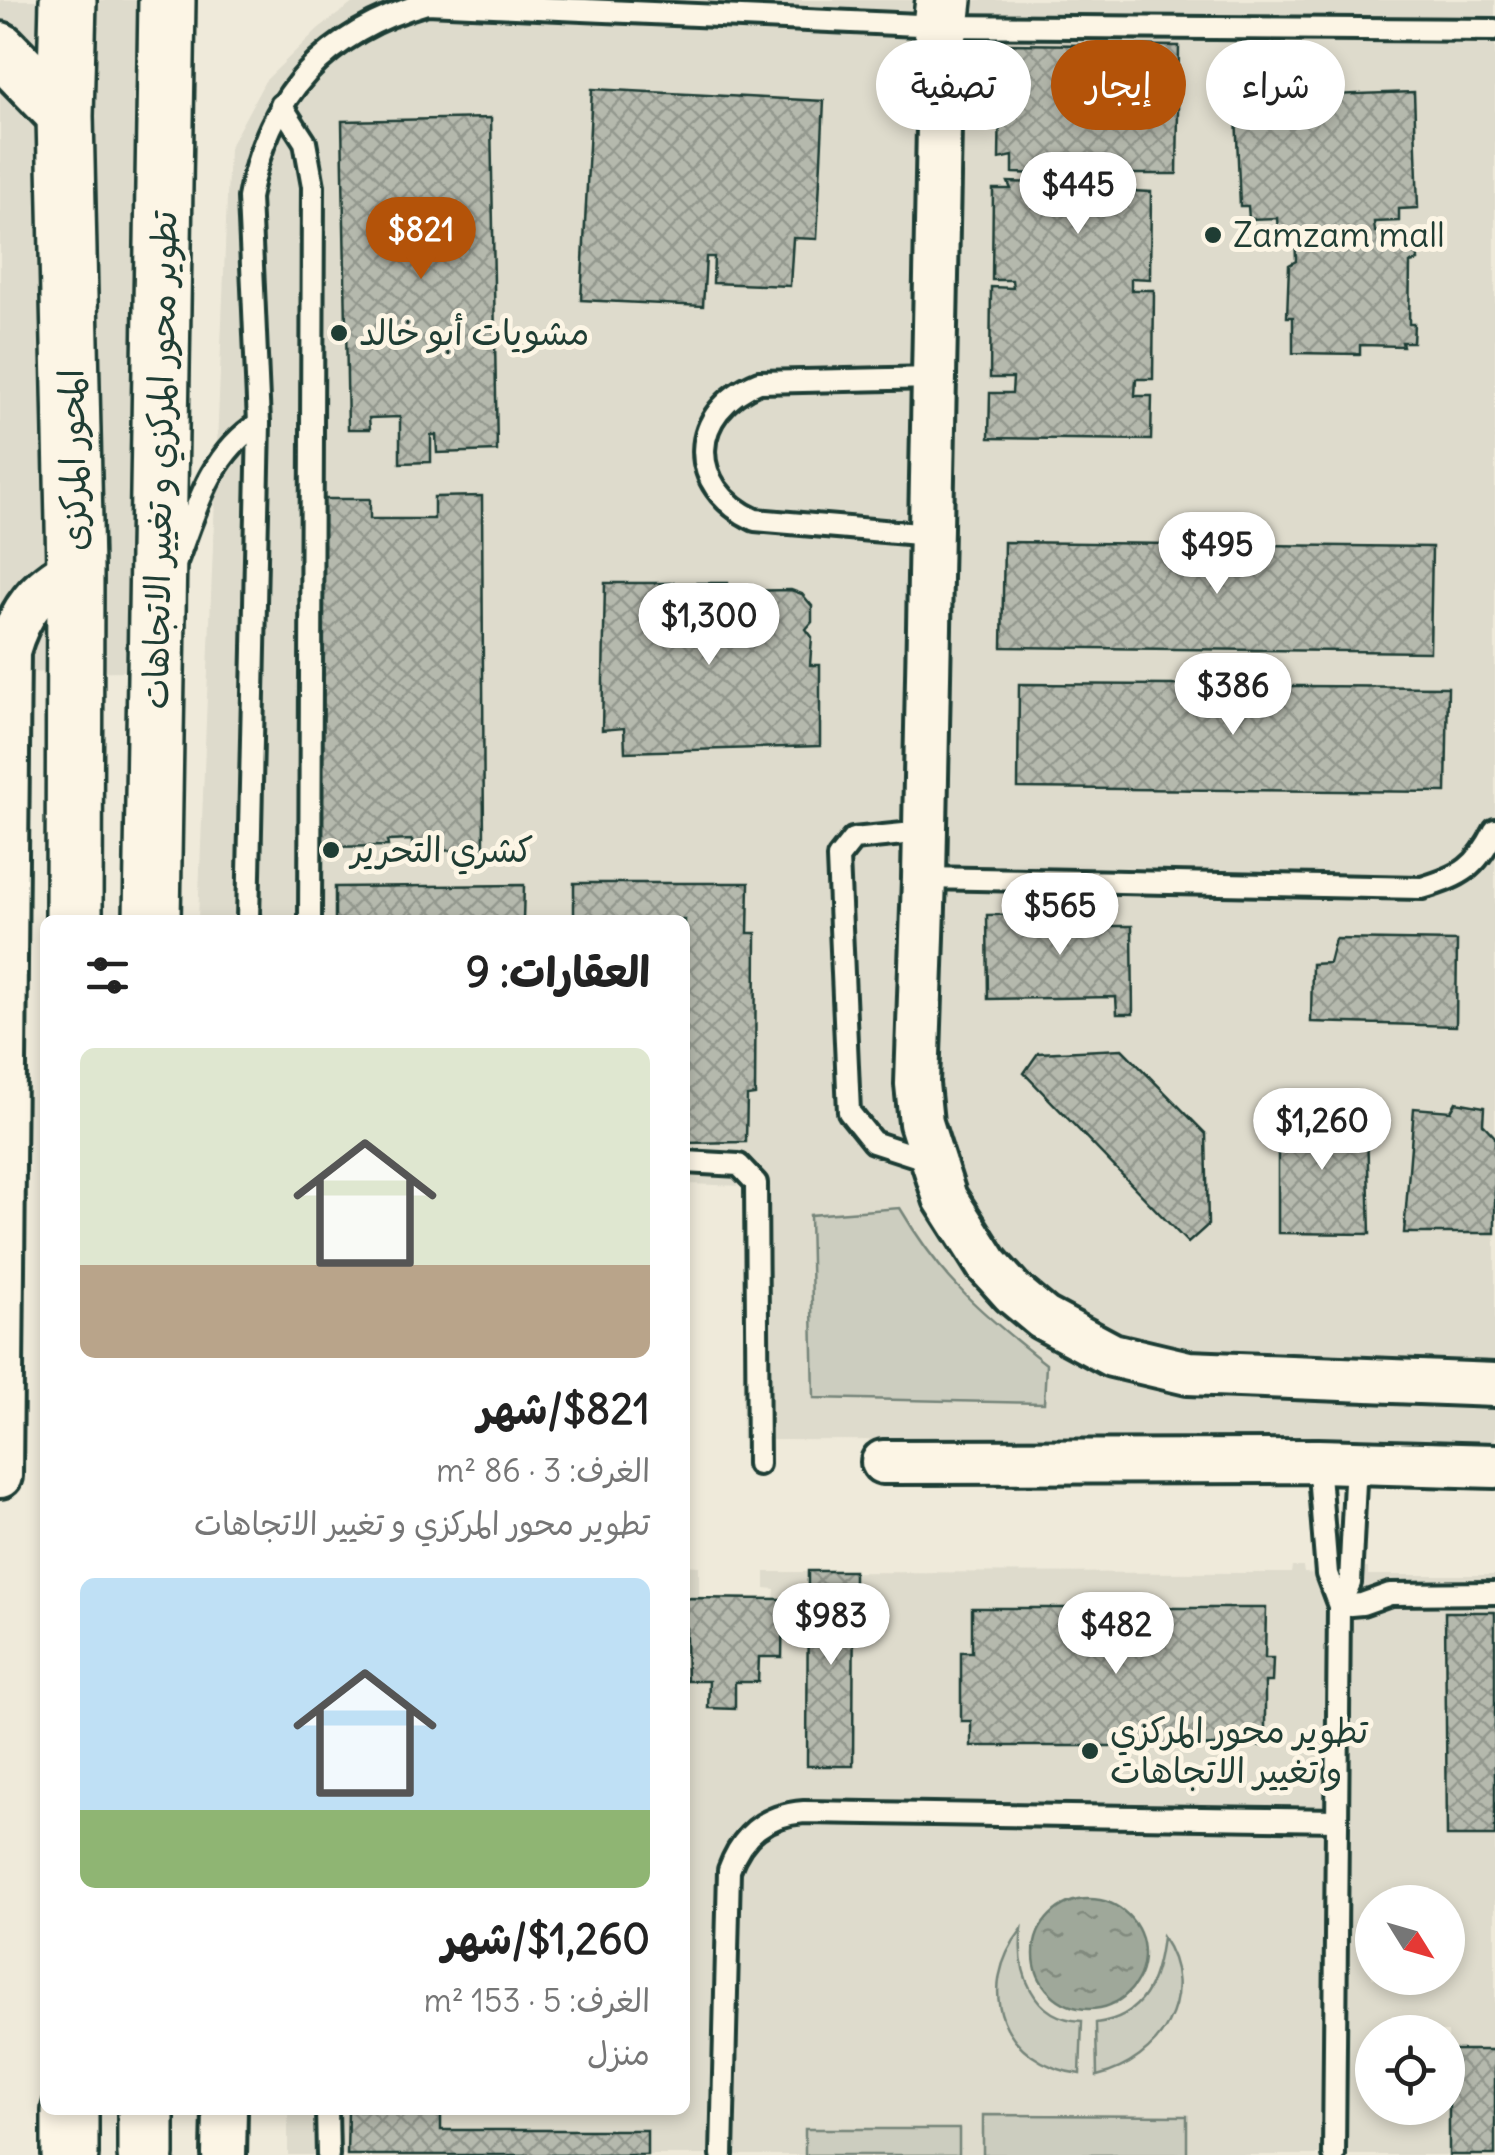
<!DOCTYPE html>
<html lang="ar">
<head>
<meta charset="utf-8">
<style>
  body { margin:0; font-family:Delius,"Playpen Sans Arabic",sans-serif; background:#f2f2f2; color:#222; direction:rtl; height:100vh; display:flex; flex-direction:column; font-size:38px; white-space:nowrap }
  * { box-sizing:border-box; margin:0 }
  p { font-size:32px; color:#767676 }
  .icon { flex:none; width:55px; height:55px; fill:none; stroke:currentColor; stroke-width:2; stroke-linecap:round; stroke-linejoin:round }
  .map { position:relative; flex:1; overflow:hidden; direction:ltr }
  .sheet { position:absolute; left:40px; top:915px; width:650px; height:1200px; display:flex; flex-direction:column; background:#fff; border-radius:15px; box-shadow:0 5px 15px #0003; direction:rtl }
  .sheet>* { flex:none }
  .hud { position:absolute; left:720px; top:40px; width:625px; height:90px; direction:rtl; display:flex; gap:20px }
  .needle { width:65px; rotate:127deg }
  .buttons { position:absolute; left:1355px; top:1885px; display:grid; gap:20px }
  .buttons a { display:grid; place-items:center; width:110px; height:110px; border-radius:50%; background:#fff; box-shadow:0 5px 15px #0003; font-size:50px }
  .price { position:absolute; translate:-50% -85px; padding:0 22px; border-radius:35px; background:#fff; color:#222; font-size:32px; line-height:65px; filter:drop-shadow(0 2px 5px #0008) }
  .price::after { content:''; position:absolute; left:50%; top:60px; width:30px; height:22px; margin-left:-15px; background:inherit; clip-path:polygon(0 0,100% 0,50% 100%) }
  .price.selected { background:#b45309; color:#fff }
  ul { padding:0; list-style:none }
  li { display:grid; align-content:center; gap:20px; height:530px; padding:0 40px }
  li span { display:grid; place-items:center; height:310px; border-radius:15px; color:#555 }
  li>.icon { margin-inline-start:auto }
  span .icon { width:180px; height:180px; fill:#fffc; stroke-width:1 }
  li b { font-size:42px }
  h2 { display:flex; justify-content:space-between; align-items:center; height:120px; padding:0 40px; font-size:42px }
  .pill { padding:0 35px; border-radius:45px; background:#fff; box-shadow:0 5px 15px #0003; font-size:35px; line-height:90px }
  .pill.selected { background:#b45309; color:#fff }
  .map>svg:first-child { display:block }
</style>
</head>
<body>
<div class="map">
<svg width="1495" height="2155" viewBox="0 0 1495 2155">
  <defs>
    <pattern id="water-ripples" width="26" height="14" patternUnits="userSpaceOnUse" patternTransform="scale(2.5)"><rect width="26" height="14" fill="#9fa89a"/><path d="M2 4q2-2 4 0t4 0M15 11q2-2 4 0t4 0" fill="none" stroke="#818a7e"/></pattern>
    <pattern id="building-cross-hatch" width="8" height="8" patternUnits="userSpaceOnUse" patternTransform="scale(2.5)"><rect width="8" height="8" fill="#b5b9ad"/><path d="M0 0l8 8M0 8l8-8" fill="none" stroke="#93988e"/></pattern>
  </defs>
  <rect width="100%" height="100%" fill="#efeada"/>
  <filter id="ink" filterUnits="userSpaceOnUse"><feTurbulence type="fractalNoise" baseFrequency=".01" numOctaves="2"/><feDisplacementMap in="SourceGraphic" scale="20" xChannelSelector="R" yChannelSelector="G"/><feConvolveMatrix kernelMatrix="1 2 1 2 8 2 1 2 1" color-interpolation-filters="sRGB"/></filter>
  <g filter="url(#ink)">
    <g fill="#dedbcc" fill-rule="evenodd">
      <path d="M0 0H164L127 671 0 673Z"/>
      <path d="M357 0H1495V1441L742 1440 745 1186 685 1184V920H198L229 148 265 81 319 28Z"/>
      <path d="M685 1565 699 1566V1598L774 1599 775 1589 765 1588V1572L1291 1573 1292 1567H1303L1304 1573 1354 1575 1355 1568H1368V1575H1495V2155H288V2110H685ZM1372 1902H1448V1978H1372ZM1372 2032H1448V2108H1372Z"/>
    </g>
    <g fill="#cccdbf" stroke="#76857a" stroke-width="2.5">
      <path d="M900 1208C943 1281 981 1313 1046 1364L1044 1403 814 1398 810 1215Z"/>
      <path d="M1022 1929C1016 1971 1032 2019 1082 2021L1080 2074C1003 2063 973 1991 1022 1929Z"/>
      <path d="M1162 1937C1202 1996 1160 2061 1097 2076L1096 2023C1144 2017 1157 1981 1162 1937Z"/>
      <path d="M983 2115 1187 2116V2155H983Z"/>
      <rect x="805" y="2129" width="154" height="26"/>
    </g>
    <circle fill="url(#water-ripples)" stroke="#6c7d71" stroke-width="2.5" cx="1089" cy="1954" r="55"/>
    <g fill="url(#building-cross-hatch)" stroke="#1f3d34" stroke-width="2.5">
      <path d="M1001 44 1179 46 1177 174H1131V191L1151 192 1150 279 1131 278V290H1154L1153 379H1136L1135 396H1152L1151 440 989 438 990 393H1012L1013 378H990L991 287 1013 288 1012 280H992L993 189H1011L1008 182 1039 183 1040 174 1013 173V156L999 159Z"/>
      <path d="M592 89 824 101 817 239 793 238 790 286 713 283 714 257H706L703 306 581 300Z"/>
      <path d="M1414 92 1418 208 1399 209V221L1374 222 1375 232 1405 231 1406 240 1417 239 1418 261 1410 263 1409 324H1414L1413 342H1402L1403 346 1360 345V354L1293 353V317H1287L1289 265 1296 261 1295 232 1278 233 1277 218 1249 219 1248 206H1240L1236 114 1243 113V98Z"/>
      <path d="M491 118 497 451 437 453 436 435H431V462L400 463V417L369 418 370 429H348L342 121Z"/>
      <path d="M482 496 484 850 412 851V840L387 841 388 846 323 847 321 499H370V519H434V497Z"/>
      <path d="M1004 542 1432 547 1430 652 1002 647Z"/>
      <path d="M605 583H728V591L791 590 802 594 812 606V622L806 629 812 637 810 665H820V746L625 752 624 728 602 730Z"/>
      <path d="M1019 684 1448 687 1446 792 1018 788Z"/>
      <path d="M574 883H749L748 933H756L755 1095 747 1096 746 1142 685 1143V920H574Z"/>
      <path d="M524 885 523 920H335V887Z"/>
      <path d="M1109 913V926H1132L1133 1014H1117L1116 997 988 999 987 915Z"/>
      <path d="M1335 939 1457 941 1456 1026 1311 1022 1312 964 1329 963Z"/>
      <path d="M1122 1049 1206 1134 1208 1225 1188 1243 1024 1073 1038 1053Z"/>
      <path d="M1456 1102 1484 1107 1483 1124 1495 1137V1233H1404L1414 1108 1451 1111Z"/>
      <path d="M1278 1107 1351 1109 1353 1128 1367 1131 1370 1234 1278 1233Z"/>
      <path d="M808 1571H854L853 1766H807Z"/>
      <path d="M685 1598 783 1599 782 1657H759L758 1682H735V1709L708 1708 709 1681H687Z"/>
      <path d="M972 1608H1266L1265 1658H1273L1272 1682H1265V1746H971V1721H961V1652H972Z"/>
      <path d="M1445 1612H1495V1836H1447Z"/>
      <rect x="1449" y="2050" width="46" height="105"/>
      <path d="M348 2110H441V2130H647V2155H347Z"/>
    </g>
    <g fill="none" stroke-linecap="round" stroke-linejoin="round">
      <g stroke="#1f3d34" stroke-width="28">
        <g id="service">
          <path d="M281 105 305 142 313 186 310 920"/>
          <path d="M930 535 755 520C685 487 688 411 759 382L933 378"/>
          <path d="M176 562C196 510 209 455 259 423"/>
          <path d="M924 832 853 839 838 858 849 1112 873 1142 931 1161"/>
          <path d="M924 878 1422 888C1462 876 1476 868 1495 830"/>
          <path d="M248 920 259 423 249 198C268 94 326 32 427 3L941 26 1495 30"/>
          <path d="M685 1162 739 1165 756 1183 758 1464"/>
          <path d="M1318 1461 1327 1574 1339 1606"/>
          <path d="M1339 1606 1362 1604 1390 1594 1495 1593"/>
          <path d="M327 2110 328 2155"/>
          <path d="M722 2155 729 1870C742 1834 766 1815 804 1812L1337 1820"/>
          <path d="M1334 2155 1339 1606 1350 1583 1356 1462"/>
        </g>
      </g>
      <g stroke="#1f3d34" stroke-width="50">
        <g id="minor">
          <path d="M941 26 924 878 917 1084 921 1123 945 1198 987 1264 1013 1293 1043 1318 1112 1355 1188 1373 1495 1385"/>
          <path d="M883 1462 1318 1461 1495 1466"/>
          <path d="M0 1476 8 651C20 610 38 588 75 568"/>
          <path d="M224 2155 225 2110"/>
        </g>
      </g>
      <g stroke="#1f3d34" stroke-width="60">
        <path id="tertiary" d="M0 49 65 116"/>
      </g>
      <g stroke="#1f3d34" stroke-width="62">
        <g id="secondary">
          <path d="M68 0 65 116 75 568 74 920"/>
          <path d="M941 26 944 0"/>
          <path d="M152 920 167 0"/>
          <path d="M70 2155V2110"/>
          <path d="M146 2155V2110"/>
        </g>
      </g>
      <use href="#service" stroke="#fcf5e5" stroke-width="20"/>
      <use href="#minor" stroke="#fcf5e5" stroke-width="42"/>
      <use href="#tertiary" stroke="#fcf5e5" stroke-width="52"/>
      <use href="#secondary" stroke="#fcf5e5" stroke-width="55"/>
    </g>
  </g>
  <g fill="#1f3d34" stroke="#fcf5e5" stroke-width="4">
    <circle cx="1213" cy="235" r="10"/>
    <circle cx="339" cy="333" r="10"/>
    <circle cx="331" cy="850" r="10"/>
    <circle cx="1090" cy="1751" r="10"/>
  </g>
  <g text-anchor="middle" stroke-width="10" stroke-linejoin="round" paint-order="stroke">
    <g font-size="35" fill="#1f3d34" stroke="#fcf5e5" text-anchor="start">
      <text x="1233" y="247">Zamzam mall</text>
      <text x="359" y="345">مشويات أبو خالد</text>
      <text x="351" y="862">كشري التحرير</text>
      <text x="1110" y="1743">تطوير محور المركزي<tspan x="1110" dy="40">و تغيير الاتجاهات</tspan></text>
    </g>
    <g font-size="35" fill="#1f3d34" stroke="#fcf5e5">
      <text transform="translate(73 460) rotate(-91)" y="12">المحور المركزى</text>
      <text transform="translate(160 460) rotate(-89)" y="12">تطوير محور المركزي و تغيير الاتجاهات</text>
    </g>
  </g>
</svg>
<div class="buttons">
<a><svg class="needle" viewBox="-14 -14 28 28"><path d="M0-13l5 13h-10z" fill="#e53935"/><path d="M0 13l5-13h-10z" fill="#767676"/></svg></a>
<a><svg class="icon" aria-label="locate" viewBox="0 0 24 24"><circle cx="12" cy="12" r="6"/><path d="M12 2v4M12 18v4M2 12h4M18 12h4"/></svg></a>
</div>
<b class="price" style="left:1078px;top:237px">$445</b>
<b class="price selected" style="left:421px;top:282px">$821</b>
<b class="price" style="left:1217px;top:597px">$495</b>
<b class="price" style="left:709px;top:668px">$1,300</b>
<b class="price" style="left:1233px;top:738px">$386</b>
<b class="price" style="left:1060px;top:958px">$565</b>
<b class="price" style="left:1322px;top:1173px">$1,260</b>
<b class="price" style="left:831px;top:1668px">$983</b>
<b class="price" style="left:1116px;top:1677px">$482</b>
<div class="hud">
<a class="pill">شراء</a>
<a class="pill selected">إيجار</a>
<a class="pill">تصفية</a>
</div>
<section class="sheet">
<h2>العقارات: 9<svg class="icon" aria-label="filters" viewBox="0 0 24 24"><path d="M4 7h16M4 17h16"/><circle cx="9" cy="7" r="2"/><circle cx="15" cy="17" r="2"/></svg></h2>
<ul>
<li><span style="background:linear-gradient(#dfe7d0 70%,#b9a48a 0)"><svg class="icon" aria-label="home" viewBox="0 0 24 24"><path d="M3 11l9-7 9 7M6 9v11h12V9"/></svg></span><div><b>$821/شهر</b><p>الغرف: 3 · 86 m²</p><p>تطوير محور المركزي و تغيير الاتجاهات</p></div></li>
<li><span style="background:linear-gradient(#bfe0f5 75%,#8fb573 0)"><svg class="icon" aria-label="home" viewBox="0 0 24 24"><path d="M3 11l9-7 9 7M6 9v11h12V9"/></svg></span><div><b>$1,260/شهر</b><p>الغرف: 5 · 153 m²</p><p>منزل</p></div></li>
</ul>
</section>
</div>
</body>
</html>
